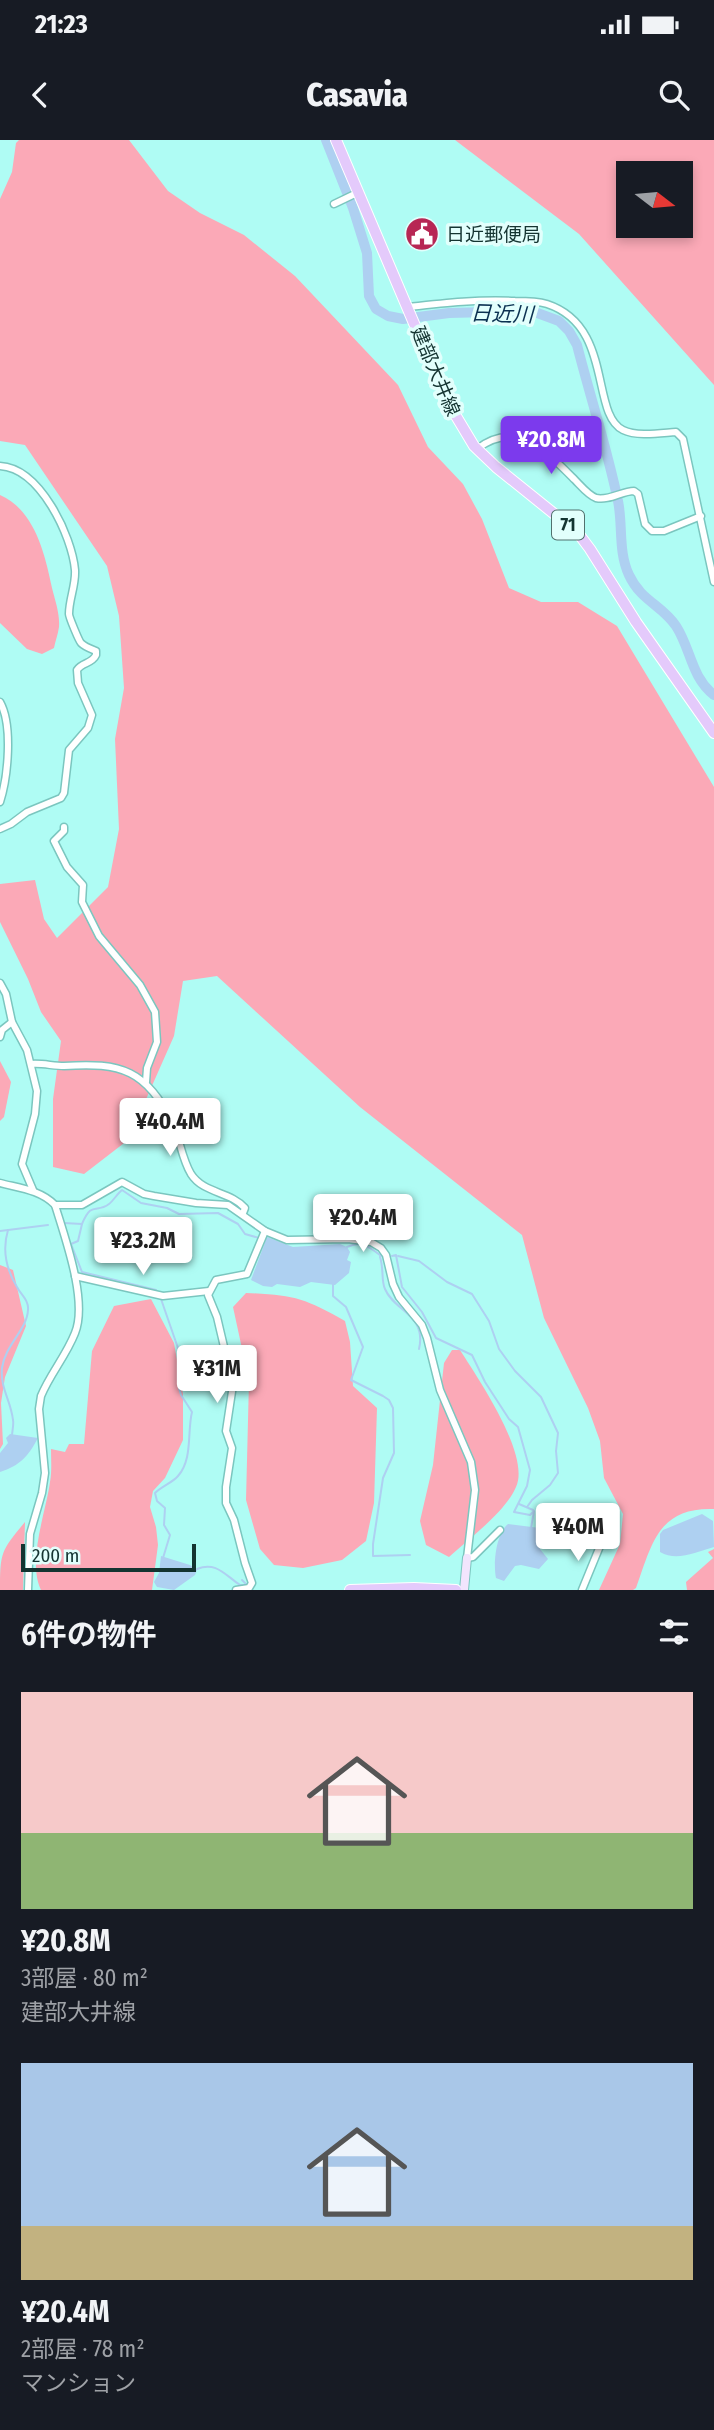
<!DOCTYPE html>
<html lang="ja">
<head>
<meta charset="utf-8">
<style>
  body { margin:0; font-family:"Fira Sans Condensed","Noto Sans JP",sans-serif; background:#242831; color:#f1f3f6; height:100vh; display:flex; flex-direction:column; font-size:26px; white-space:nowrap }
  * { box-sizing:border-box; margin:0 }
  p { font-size:23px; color:#9ea1a6 }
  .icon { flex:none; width:38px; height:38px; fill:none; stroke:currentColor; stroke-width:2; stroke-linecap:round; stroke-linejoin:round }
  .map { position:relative; height:1450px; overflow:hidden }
  .sheet { display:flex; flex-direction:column; background:#171b24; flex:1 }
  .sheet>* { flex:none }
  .needle { width:46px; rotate:106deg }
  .tools { position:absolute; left:616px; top:21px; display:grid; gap:14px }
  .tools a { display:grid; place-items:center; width:77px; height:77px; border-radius:0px; background:#171b24; box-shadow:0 4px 10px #0003; font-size:35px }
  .scale { position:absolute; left:21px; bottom:18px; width:175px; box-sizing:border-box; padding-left:7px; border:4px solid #143431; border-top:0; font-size:19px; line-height:24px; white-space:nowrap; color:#143431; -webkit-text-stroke:5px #e2fffc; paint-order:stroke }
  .price { position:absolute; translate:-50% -60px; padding:0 16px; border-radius:7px; background:#fff; color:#222; font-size:23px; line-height:46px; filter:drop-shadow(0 2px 4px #0008) }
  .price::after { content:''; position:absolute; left:50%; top:42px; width:21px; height:16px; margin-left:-10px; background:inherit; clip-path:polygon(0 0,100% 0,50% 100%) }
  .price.active { background:#7c3aed; color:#fff }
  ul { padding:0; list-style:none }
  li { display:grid; align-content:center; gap:14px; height:371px; padding:0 21px }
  li span { display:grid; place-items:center; height:217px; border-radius:0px; color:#555 }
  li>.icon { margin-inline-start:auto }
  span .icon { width:126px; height:126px; fill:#fffc; stroke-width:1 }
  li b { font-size:30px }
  h2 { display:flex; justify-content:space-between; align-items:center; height:84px; padding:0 21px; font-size:30px }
  .status { display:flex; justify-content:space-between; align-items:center; height:49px; padding:0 35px; background:#171b24; direction:ltr }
  .status svg { height:19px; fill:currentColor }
  header { display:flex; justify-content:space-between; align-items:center; height:91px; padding:0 21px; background:#171b24; font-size:32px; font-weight:800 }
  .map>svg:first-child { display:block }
</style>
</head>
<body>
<div class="status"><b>21:23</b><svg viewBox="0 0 49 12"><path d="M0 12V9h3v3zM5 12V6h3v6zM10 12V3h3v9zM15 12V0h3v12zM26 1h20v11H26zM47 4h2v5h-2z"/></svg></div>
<header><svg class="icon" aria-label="back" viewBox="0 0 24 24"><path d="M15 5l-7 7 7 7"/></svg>Casavia<svg class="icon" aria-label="search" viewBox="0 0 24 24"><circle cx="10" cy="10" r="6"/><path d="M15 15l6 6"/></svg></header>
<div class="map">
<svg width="714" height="1450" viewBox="0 0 714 1450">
  <rect width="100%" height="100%" fill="#affcf4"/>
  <g fill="#fba9b7" fill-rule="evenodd">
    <path d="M19 0H129L168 51 200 73 244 95 295 136 398 245 428 307 463 344 482 379 509 448 541 462H578L617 486 714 647V1369C658 1367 652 1404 636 1448L633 1450H599L620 1404 623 1374 604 1338 600 1301 588 1268 544 1178 522 1095 360 967 217 836 183 841 174 896 128 1000 84 1034 53 1027V959L61 901 41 872 28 839 0 782V744L35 740 44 779 57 798 108 747 119 689 115 599 124 548 119 476 107 426 25 305 0 301V59L12 32 16 3Z"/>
    <path d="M455 0H714V245L579 94ZM628 33H681V86H628Z"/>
    <path d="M0 355C35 370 45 415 52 448 55 460 60 474 59 487 58 494 55 502 54 508L42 514 27 509 0 483Z"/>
    <path d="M0 921 11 942 4 977 0 981Z"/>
    <path d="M0 1125 13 1130 26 1186 5 1237 1 1263 3 1304 0 1309Z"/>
    <path d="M246 1153C294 1155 304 1158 345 1181L350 1202 353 1246 377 1268 374 1363 366 1401 342 1420 303 1428 274 1425 260 1409 246 1360 249 1241 233 1167Z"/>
    <path d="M151 1159 174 1203 183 1254V1300L165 1338 153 1351 150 1367 156 1387 158 1405 152 1450H41C27 1421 46 1372 50 1342 52 1331 51 1320 51 1309L65 1312 69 1304H84L92 1211 114 1166Z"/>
    <path d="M452 1210H460C477 1237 531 1315 516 1347 506 1371 469 1399 449 1417L426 1405 420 1381 433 1325 444 1223Z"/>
    <path d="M25 1382 23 1450H0C0 1412 1 1411 25 1382Z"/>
    <path d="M714 1409V1450H687L686 1442 713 1418 708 1412Z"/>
  </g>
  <g fill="#aed0f1">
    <path d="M267 1097 293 1107 340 1104 347 1107 350 1112 347 1120 351 1122 349 1133 335 1145 311 1142 300 1147 277 1144 272 1147 263 1146 251 1140Z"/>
    <path d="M10 1294 38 1298C29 1315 20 1326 0 1332V1313L8 1303 6 1298Z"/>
    <path d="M702 1374 713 1381 714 1407C695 1412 677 1422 660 1412V1394L663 1390Z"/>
    <path d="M508 1384 540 1388V1409L548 1419 539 1429 521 1425 515 1426 504 1441 496 1438C493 1423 496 1394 508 1384Z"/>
    <path d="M161 1416 190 1425 197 1430 195 1435 174 1450 157 1447 154 1442 159 1433Z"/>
  </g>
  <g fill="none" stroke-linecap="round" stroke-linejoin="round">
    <g stroke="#aed0f1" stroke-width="2">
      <path d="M64 1083 82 1084C92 1060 96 1074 109 1064 114 1060 117 1054 122 1050L141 1063 167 1068 179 1074 218 1073 238 1084 245 1094 259 1098"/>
      <path d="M82 1084 78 1101 71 1104 82 1132 156 1150"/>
      <path d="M8 1090C2 1110 6 1129 17 1147 21 1155 29 1160 28 1170 27 1190 5 1205 2 1228 0 1248 11 1261 13 1280 14 1285 12 1291 12 1296"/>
      <path d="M0 1091 48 1085"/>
      <path d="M347 1107C362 1100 371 1108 381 1116"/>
      <path d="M392 1116 396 1115 402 1147 422 1172 436 1198 472 1215 485 1242 509 1279 518 1287 530 1330 527 1346 514 1372 530 1375 534 1371 531 1388"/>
      <path d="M398 1116 419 1121 447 1142 472 1154 489 1181 499 1209 515 1231 541 1257 558 1293 556 1311 558 1333 550 1345 532 1360 527 1367"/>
      <path d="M380 1117C384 1129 381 1141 385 1149 394 1171 427 1175 419 1209"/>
      <path d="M333 1144V1156L346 1167 363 1207 351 1240 383 1256 389 1260 393 1268 394 1313 383 1338 373 1404V1416L410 1415"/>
      <path d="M161 1159 179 1211 181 1223 179 1248 181 1255 192 1272C187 1292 193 1319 178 1336 172 1343 162 1346 155 1353L157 1361 165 1368 164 1385 170 1395 163 1418"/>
      <path d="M519 1364 533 1370"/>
      <path d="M197 1429C216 1421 225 1435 240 1445H247L242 1440"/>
    </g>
    <path stroke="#aed0f1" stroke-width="10" d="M326 0 353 68 367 113 369 156 376 169 388 176 403 179 449 173 532 171 559 181 569 191 577 205C590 256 607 308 618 361 623 385 618 412 629 435 641 461 662 465 676 486 691 509 691 537 714 555"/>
    <g stroke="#7bc6bf" stroke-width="9">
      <g id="street">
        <path d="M334 64 359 52"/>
        <path d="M408 167C444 163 479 159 515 161 525 161 537 161 547 164 614 186 590 274 623 290 637 297 661 293 676 292L683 299 714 442"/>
        <path d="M477 309C516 278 548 313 575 340 581 346 588 355 596 358 609 361 622 351 634 351L638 354 645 384 652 391H664L701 376"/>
        <path d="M0 326C40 328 72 396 75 430 76 445 69 459 69 474 69 477 79 501 81 503 85 507 91 509 96 511V515C92 524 82 522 77 530L78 543 92 575 88 588 69 610 64 653 61 658 27 672 11 684 0 689"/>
        <path d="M0 562C13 585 8 637 0 662"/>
        <path d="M64 687V691L54 701 67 727 83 745 82 762 99 796 140 845 155 872 157 902 147 928 146 942"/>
        <path d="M0 843 6 854 12 882 27 910 37 951 35 974 22 1024 33 1050"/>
        <path d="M0 897 2 890 12 882"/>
        <path d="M31 924C42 923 53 926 64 926 121 922 147 930 173 984 180 1000 182 1019 191 1034 204 1054 230 1051 245 1068L243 1073"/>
        <path d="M0 1043C19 1048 41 1050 55 1065 65 1098 88 1161 75 1193 66 1216 50 1234 41 1256L39 1269 45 1333 42 1353 30 1394 28 1450"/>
        <path d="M55 1065H82L122 1042 144 1054 154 1056 196 1063 228 1065 265 1091 287 1100 348 1099 371 1102 381 1108 386 1115 393 1144 399 1157 422 1185 427 1198 440 1250 471 1322 475 1350 467 1418"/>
        <path d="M75 1136 163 1156 209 1151"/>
        <path d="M467 1418 473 1417 500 1390"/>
        <path d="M236 1450 249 1448 252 1443 245 1423 234 1380 226 1363V1347L232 1308 226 1291 233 1245 217 1177 208 1155 216 1140 247 1134 265 1091"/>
        <path d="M582 1450 600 1406"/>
      </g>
    </g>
    <g stroke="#7bc6bf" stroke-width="10">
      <path id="secondary" d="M464 1450 467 1418"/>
    </g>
    <g stroke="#fff" stroke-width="12">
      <g id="primary">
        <path d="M336 0 447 261 474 306 496 327 578 393 590 409 636 482 714 593"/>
        <path d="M350 1450 414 1448 456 1450"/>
      </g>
    </g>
    <use href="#street" stroke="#fff" stroke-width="6"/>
    <use href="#secondary" stroke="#f2e5fd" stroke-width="8"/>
    <use href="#primary" stroke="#e4cafb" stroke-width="10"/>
  </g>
  <defs>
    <g id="civic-disc" transform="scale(1.75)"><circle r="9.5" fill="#b72754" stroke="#e2fffc"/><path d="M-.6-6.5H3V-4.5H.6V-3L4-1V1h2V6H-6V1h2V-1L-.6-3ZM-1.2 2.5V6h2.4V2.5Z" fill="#fff"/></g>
  </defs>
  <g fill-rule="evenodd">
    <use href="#civic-disc" x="422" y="94"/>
  </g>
  <g text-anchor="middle" stroke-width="7" stroke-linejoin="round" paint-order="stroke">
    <rect fill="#e2fffc" stroke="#52716e" stroke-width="2" x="552" y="370.5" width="32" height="29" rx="5"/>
    <g font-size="18" font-weight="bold" fill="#143431">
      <text x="568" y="391">71</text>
    </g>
    <g font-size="19" fill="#143431" stroke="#e2fffc" text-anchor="start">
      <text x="446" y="101">日近郵便局</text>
    </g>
    <g font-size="19" fill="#143431" stroke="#e2fffc">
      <text transform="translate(436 231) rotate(67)" y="7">建部大井線</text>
    </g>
    <g font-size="21" font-style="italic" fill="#0b3151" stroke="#e2fffc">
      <text transform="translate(502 174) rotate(2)" y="7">日近川</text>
    </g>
  </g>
</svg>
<div class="tools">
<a><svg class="needle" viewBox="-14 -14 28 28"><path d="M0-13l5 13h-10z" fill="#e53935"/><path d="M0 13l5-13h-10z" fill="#9ea1a6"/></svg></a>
</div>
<div class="scale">200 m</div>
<b class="price active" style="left:551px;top:336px">¥20.8M</b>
<b class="price" style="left:170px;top:1018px">¥40.4M</b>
<b class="price" style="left:363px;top:1114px">¥20.4M</b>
<b class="price" style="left:143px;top:1137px">¥23.2M</b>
<b class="price" style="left:217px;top:1265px">¥31M</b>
<b class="price" style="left:578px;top:1423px">¥40M</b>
</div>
<section class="sheet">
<h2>6件の物件<svg class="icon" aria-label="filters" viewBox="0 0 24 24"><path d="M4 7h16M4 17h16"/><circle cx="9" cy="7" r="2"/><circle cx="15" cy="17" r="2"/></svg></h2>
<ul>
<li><span style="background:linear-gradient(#f6c9c9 65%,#8fb573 0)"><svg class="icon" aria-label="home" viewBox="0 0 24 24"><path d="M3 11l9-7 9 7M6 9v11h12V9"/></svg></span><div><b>¥20.8M</b><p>3部屋 · 80 m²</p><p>建部大井線</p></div></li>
<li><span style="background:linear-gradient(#a9c7e8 75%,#c2b280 0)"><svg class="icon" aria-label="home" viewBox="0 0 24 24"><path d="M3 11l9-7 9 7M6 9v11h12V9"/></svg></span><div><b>¥20.4M</b><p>2部屋 · 78 m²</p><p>マンション</p></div></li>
</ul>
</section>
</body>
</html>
